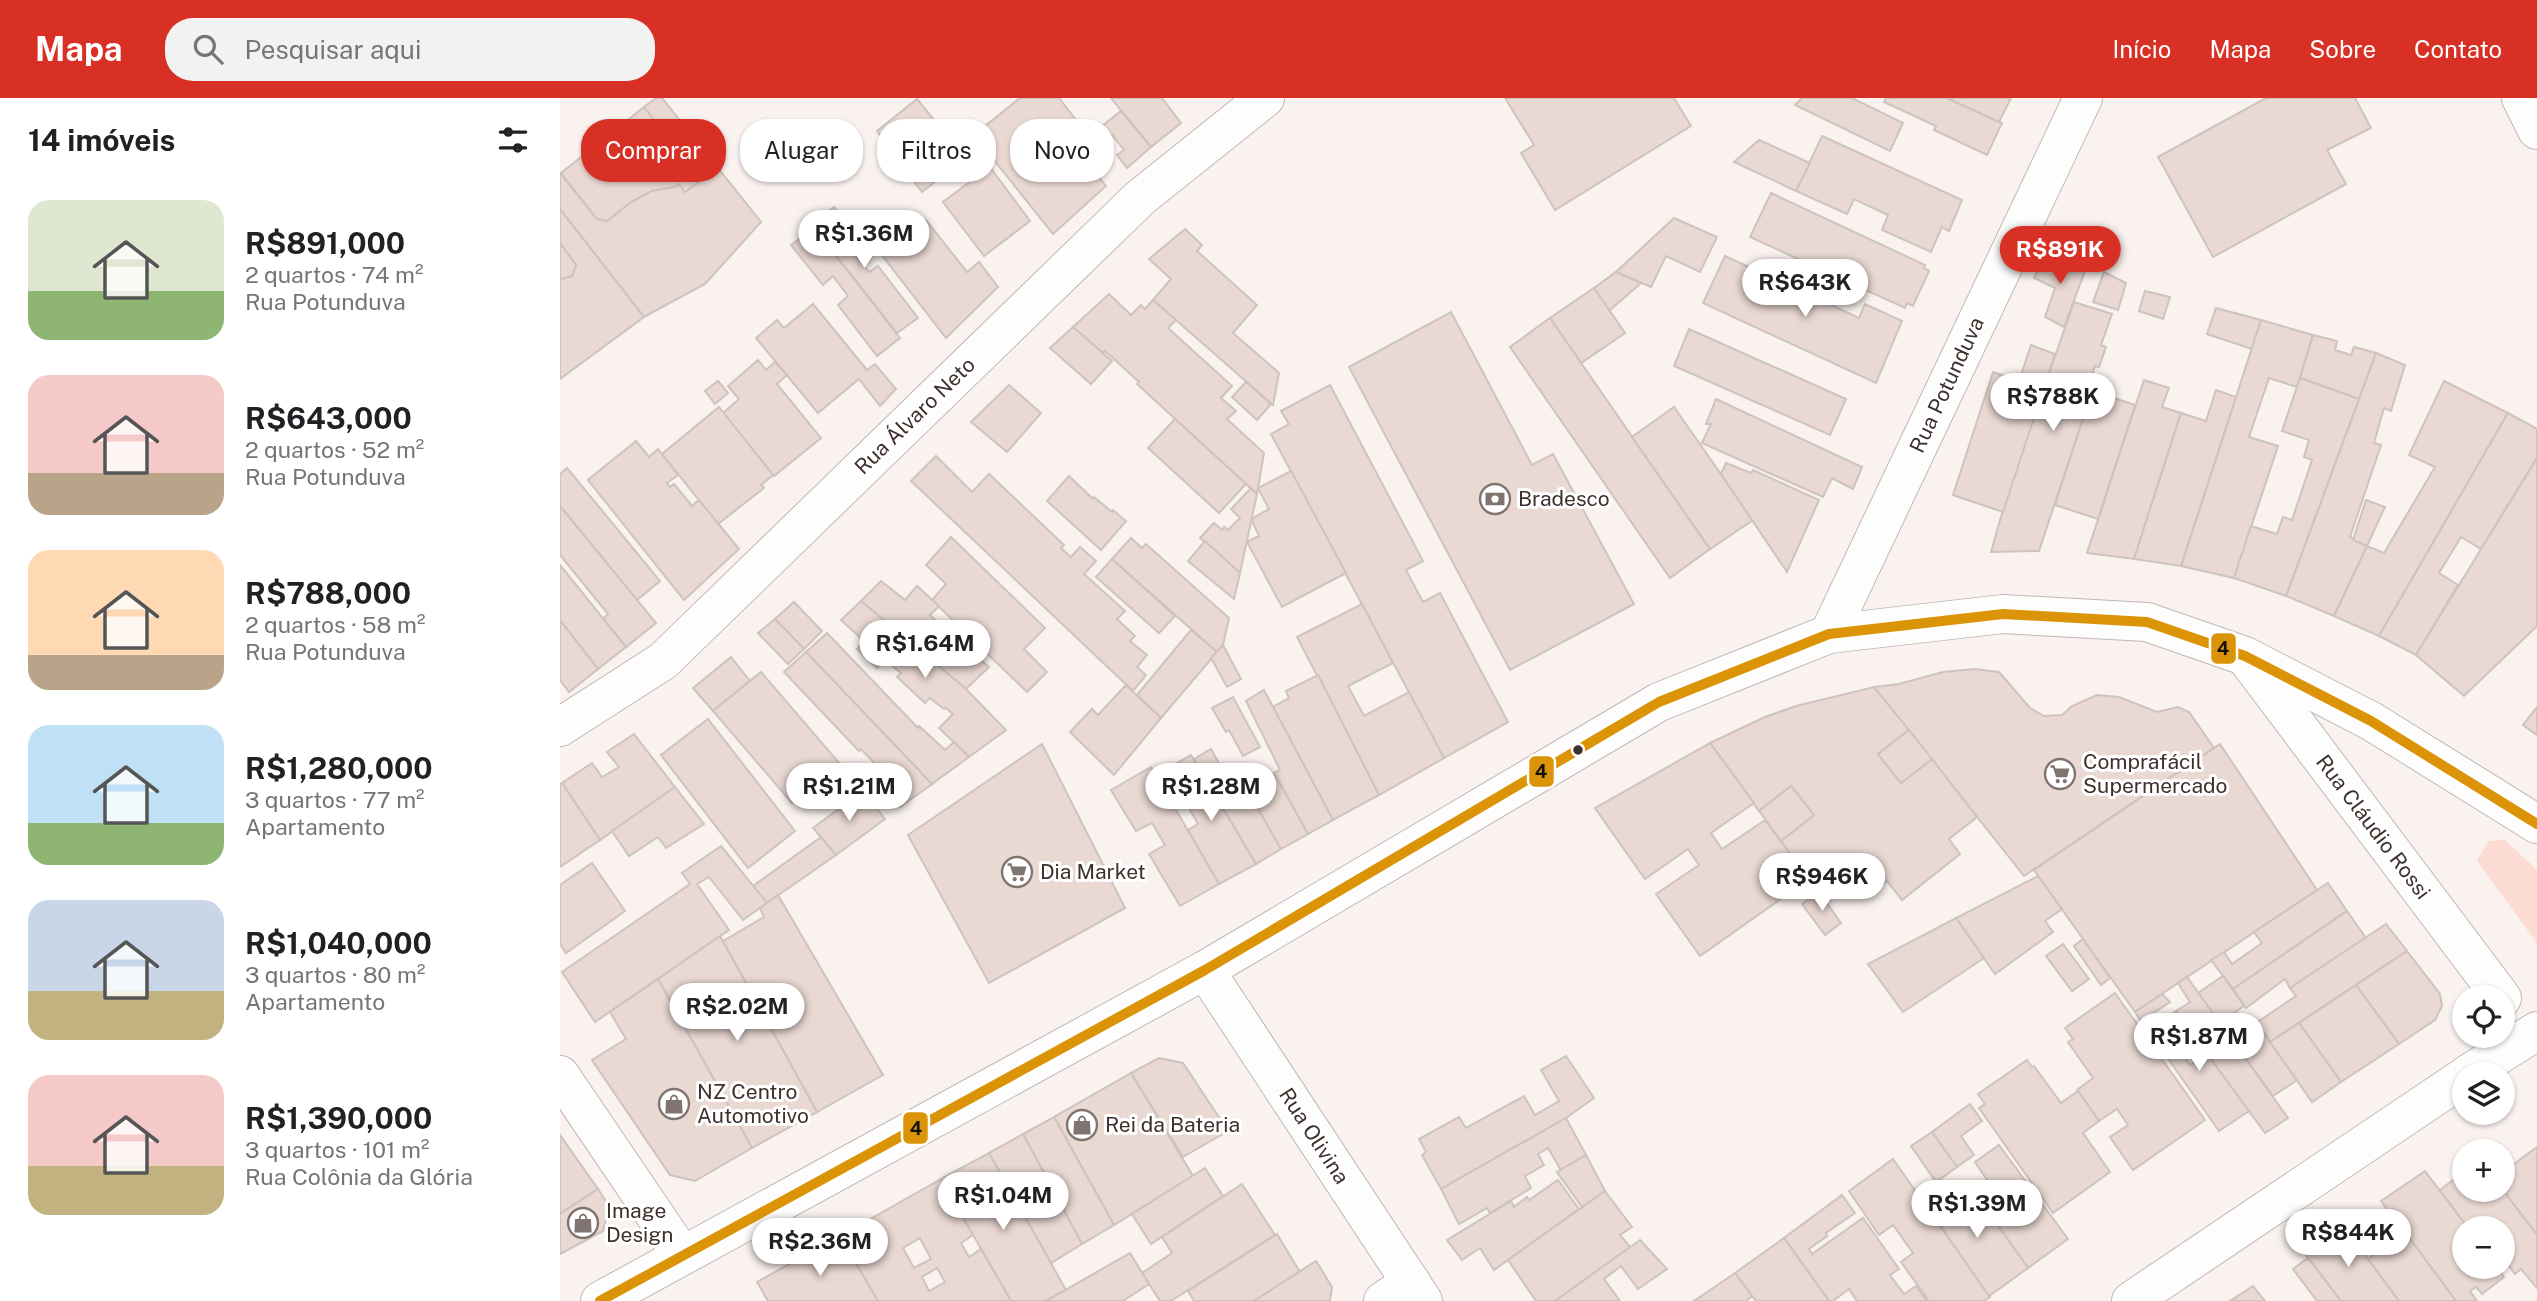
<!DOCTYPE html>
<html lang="pt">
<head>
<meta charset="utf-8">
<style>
  body { margin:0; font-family:"Public Sans",sans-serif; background:#f2f2f2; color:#202124; height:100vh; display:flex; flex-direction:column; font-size:26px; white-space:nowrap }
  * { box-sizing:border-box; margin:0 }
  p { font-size:23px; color:#757577 }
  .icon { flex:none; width:38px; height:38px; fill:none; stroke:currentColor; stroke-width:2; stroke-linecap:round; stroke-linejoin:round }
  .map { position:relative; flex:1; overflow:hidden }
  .sheet { display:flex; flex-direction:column; background:#fff; width:560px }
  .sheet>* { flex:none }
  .top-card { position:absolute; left:21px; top:21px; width:665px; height:63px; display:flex; gap:14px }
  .buttons { position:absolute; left:1892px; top:887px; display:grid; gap:14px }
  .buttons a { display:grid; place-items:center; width:63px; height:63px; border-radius:50%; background:#fff; box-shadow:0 2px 5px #0004; font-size:35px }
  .price { position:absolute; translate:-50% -60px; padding:0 16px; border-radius:24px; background:#fff; color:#222; font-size:23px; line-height:46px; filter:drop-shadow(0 2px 4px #0008) }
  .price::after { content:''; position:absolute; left:50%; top:42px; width:21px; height:16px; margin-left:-10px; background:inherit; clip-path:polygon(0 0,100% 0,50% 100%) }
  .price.active { background:#d93025; color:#fff }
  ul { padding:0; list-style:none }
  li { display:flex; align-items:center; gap:21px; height:175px; padding:0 28px }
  li span { display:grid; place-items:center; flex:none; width:196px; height:140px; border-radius:21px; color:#555 }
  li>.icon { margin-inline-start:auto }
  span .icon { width:84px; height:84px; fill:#fffc; stroke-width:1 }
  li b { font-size:30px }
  h2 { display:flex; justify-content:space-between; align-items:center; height:84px; padding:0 28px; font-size:30px }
  .tag { padding:0 24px; border-radius:28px; background:#fff; box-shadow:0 2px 5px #0004; font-size:24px; line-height:63px }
  .tag.active { background:#d93025; color:#fff }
  header { display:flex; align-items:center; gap:42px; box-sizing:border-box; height:98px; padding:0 35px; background:#d93025; color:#fff }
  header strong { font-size:33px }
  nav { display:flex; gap:38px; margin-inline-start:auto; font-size:24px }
  .search { width:490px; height:63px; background:#f2f2f2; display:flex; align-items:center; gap:18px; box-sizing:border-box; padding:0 24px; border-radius:28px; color:#757577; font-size:26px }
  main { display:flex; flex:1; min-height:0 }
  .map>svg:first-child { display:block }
</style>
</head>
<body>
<header>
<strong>Mapa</strong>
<div class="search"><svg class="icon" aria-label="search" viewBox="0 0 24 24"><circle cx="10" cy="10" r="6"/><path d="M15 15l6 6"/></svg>Pesquisar aqui</div>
<nav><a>Início</a><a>Mapa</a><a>Sobre</a><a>Contato</a></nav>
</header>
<main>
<section class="sheet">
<h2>14 imóveis<svg class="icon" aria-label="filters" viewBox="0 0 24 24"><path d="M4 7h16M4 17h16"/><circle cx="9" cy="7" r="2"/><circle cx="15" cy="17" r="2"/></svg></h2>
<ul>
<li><span style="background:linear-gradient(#dfe7d0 65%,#8fb573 0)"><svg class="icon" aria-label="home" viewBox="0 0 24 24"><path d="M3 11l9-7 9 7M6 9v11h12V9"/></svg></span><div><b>R$891,000</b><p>2 quartos · 74 m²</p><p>Rua Potunduva</p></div></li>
<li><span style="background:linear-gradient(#f6c9c9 70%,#b9a48a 0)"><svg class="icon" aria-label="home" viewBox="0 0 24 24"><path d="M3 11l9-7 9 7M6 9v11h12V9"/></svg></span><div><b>R$643,000</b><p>2 quartos · 52 m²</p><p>Rua Potunduva</p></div></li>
<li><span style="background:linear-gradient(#ffd9b3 75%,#b9a48a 0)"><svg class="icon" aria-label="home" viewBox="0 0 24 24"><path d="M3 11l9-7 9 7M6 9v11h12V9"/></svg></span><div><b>R$788,000</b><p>2 quartos · 58 m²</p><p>Rua Potunduva</p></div></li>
<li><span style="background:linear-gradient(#bfe0f5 70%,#8fb573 0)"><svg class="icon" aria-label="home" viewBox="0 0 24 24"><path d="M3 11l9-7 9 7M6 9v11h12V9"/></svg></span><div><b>R$1,280,000</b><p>3 quartos · 77 m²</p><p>Apartamento</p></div></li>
<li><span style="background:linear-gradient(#c9d6e8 65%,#c2b280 0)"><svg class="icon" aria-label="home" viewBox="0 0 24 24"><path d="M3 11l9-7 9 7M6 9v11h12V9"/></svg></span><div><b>R$1,040,000</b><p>3 quartos · 80 m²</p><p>Apartamento</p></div></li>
<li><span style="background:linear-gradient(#f6c9c9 65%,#c2b280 0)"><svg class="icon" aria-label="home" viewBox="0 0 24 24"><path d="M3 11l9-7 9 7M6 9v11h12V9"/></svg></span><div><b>R$1,390,000</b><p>3 quartos · 101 m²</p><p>Rua Colônia da Glória</p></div></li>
</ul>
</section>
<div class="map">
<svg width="1977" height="1203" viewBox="0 0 1977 1203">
  <rect width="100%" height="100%" fill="#faf2ef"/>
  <path fill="#fcdcd2" d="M1945 742 1977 772V845L1917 763 1928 743Z"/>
  <g fill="#ead8d2" stroke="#cdc3bf" stroke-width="2" fill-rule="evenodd">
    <path d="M96 0H102L201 124 145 186 84 219 0 111V75L37 121 47 123 71 104 91 93 114 89 119 86 125 94 141 82 84 9Z"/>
    <path d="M460 0H499L536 48 534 50 540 57 528 66 546 88 493 136 414 37Z"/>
    <path d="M551 0H602L621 25 591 49Z"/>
    <path d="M945 0H1114L1131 28 995 112 961 55 974 47Z"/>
    <path d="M1242 0H1292L1343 25 1330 53 1235 7Z"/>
    <path d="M1326 0H1387L1442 25 1427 57 1374 32 1376 28 1324 4Z"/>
    <path d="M1387 0H1451L1439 24Z"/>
    <path d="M1706 0H1795L1811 30 1767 52 1786 86 1653 159 1598 59Z"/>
    <path d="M357 1 383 33 392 27 413 54 362 94 317 33Z"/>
    <path d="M84 9 141 82 125 94 119 86 114 89 91 93 71 104 47 123 37 121 1 75Z"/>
    <path d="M561 13 591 49 567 70 557 57 564 52 552 37 545 42 537 32Z"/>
    <path d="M1262 38 1402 102 1389 133 1382 129 1371 154 1322 132 1328 117 1294 101 1287 116 1236 93Z"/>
    <path d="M1199 42 1250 65 1236 93 1174 64Z"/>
    <path d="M430 69 470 123 424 158 383 104Z"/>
    <path d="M1211 95 1365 167 1364 170 1369 173 1353 208 1347 205 1345 210 1190 139Z"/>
    <path d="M274 109 306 151 297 159 309 174 318 168 358 220 337 235 251 126Z"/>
    <path d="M0 111 84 219 0 281V180L12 178 16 167 0 145Z"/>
    <path d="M1114 120 1157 139 1140 174 1106 158 1091 189 1056 174Z"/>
    <path d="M366 122 407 174 419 164 438 189 386 240 321 156Z"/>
    <path d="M254 130 340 240 317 258 278 207 288 198 273 178 263 187 231 147Z"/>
    <path d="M625 131 642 147 637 153 697 207 673 235 719 275 713 307 593 202 611 181 589 161Z"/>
    <path d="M0 145 16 167 12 178 2 181 0 180Z"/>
    <path d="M1486 155 1525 173 1504 229 1485 219 1495 190 1474 180Z"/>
    <path d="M1165 158 1299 220 1305 206 1342 223 1316 285 1143 205Z"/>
    <path d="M1056 174 1081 185 1049 213 1034 190Z"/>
    <path d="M1544 174 1566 185 1558 212 1533 204Z"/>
    <path d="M1034 190 1065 235 1021 265 990 220Z"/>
    <path d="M1585 193 1610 199 1603 221 1579 213Z"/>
    <path d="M549 196 571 217 581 207 585 211 593 202 616 222 608 230 672 288 661 300 676 313 667 321 704 355 697 396 577 286 579 284 545 253 543 255 513 229Z"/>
    <path d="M1514 204 1552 216 1541 247 1546 249 1539 269 1535 268 1529 286 1533 287 1532 293 1479 453 1431 454 1450 387Z"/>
    <path d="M253 206 307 272 315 266 336 291 320 308 299 281 258 315 196 240 217 222 224 230Z"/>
    <path d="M1656 210 1701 222 1692 251 1647 236Z"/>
    <path d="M891 214 972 367 993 356 1074 506 950 572 789 269Z"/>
    <path d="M990 220 1150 451 1110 480 950 249Z"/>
    <path d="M1701 222 1753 237 1737 289 1709 280 1689 339 1718 348 1674 480 1621 468Z"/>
    <path d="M513 229 552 263 531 286 490 250Z"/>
    <path d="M1129 231 1286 301 1270 337 1114 268Z"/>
    <path d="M1753 237 1777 243 1775 252 1791 257 1794 249 1816 255 1799 301 1740 280Z"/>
    <path d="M1471 247 1495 256 1443 414 1393 397 1433 274 1459 283Z"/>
    <path d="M1816 255 1845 267 1831 313 1824 310 1814 345 1821 347 1790 439 1807 448 1774 518 1726 498Z"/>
    <path d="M198 262 206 272 215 264 227 277 217 286 261 340 214 378 163 315 179 301 168 288Z"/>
    <path d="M1740 280 1799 301 1726 498 1674 480 1691 428 1717 436 1723 419 1732 422 1752 362 1744 359 1749 342 1722 333Z"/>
    <path d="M1584 282 1609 290 1602 309 1621 315 1574 461 1527 455Z"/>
    <path d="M158 283 168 295 155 306 145 293Z"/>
    <path d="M1884 283 1948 315 1819 538 1774 518 1807 448 1824 455 1875 369 1849 357Z"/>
    <path d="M686 284 711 306 697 322 672 299Z"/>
    <path d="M449 287 481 315 447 354 411 324Z"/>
    <path d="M770 287 863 463 846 472 863 504 880 495 948 624 884 660 711 336 729 326 721 313Z"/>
    <path d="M1656 292 1676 299 1621 468 1574 461 1621 315 1646 323Z"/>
    <path d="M1532 293 1575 307 1538 421 1495 407Z"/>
    <path d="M1156 301 1302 369 1293 391 1272 380 1263 399 1142 345 1151 326H1146Z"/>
    <path d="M159 309 213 377 201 387 204 390 158 426 102 356Z"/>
    <path d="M1114 309 1193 422 1150 451 1072 339Z"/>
    <path d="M1948 315 1977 331V360L1921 451 1901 439 1879 475 1898 487 1856 557 1819 538Z"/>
    <path d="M615 321 686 386 659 415 588 350Z"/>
    <path d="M76 343 89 359 98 351 118 377 107 385 110 389 114 386 132 408 139 402 179 451 124 502 28 382Z"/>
    <path d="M376 358 412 394 429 376 504 447 501 450 511 459 520 449 536 463 524 476 565 513 557 521 575 538 570 543 587 557 577 569 586 577 573 593 351 383Z"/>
    <path d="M1977 360V528L1904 598 1856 557Z"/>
    <path d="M1166 365 1191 375 1193 372 1259 402 1227 474 1161 376Z"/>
    <path d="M7 370 100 483 77 502 0 408V376Z"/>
    <path d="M731 373 786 475 722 509 687 444 699 438 692 423 693 420 709 411 698 390Z"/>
    <path d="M509 378 533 401 534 399 552 414 553 412 566 423 541 452 487 403Z"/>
    <path d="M691 390 697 396 680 475 640 440 654 425 662 432 664 429 668 432 680 420 671 411Z"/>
    <path d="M1806 402 1825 409 1807 448 1793 442Z"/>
    <path d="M0 408 96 525 66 549 43 521 48 516 0 457Z"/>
    <path d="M391 439 485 530 464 551 487 574 467 594 372 502 386 486 366 467Z"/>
    <path d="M571 440 582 450 586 446 669 520 663 547 657 554 552 461Z"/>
    <path d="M645 443 680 475 674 501 628 463Z"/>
    <path d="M552 461 615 518 599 535 536 479Z"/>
    <path d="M0 467 66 549 38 571 0 522Z"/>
    <path d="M321 483 345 502 357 488 379 508 370 517 429 569 406 591 301 503Z"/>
    <path d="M301 503 406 591 446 632 409 659 379 630 393 616 386 610 384 611 370 600 365 605 337 579 341 575 325 562 317 570 297 551 304 543 281 522Z"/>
    <path d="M234 504 262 533 244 551 215 521Z"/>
    <path d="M802 506 833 565 788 588 804 618 849 594 884 660 819 697 737 539Z"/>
    <path d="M215 521 244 551 228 566 198 535Z"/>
    <path d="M0 522 38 571 9 594 0 582Z"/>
    <path d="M631 532 657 554 601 620 577 597Z"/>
    <path d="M267 535 358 630 359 628 385 652 394 644 409 659 372 686 246 554Z"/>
    <path d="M663 547 681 581 667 589 651 560Z"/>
    <path d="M246 554 372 686 340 709 329 696 337 689 301 651 299 653 224 574Z"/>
    <path d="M171 559 190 583 153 613 133 590Z"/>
    <path d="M1414 571 1439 574 1470 610 1484 618 1502 617 1512 608 1537 597 1559 599 1597 614 1618 609 1629 614 1654 650 1464 778 1314 589 1339 586 1383 574Z"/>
    <path d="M201 574 280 666 232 705 153 613Z"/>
    <path d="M758 577 819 697 773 722 713 609 729 600 726 593Z"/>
    <path d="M566 587 601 620 554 677 510 634 532 611 538 617Z"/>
    <path d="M1314 589 1349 632 1318 656 1341 685 1372 661 1417 719 1389 741 1400 756 1342 802 1327 783 1309 797 1294 778 1264 802 1221 743 1254 717 1231 688 1199 713 1150 645 1205 619 1236 608Z"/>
    <path d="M704 592 773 722 748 736 714 675 720 672 686 603Z"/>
    <path d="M673 599 700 649 683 658 669 632 666 634 652 610Z"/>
    <path d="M1977 609V637L1963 627Z"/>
    <path d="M148 621 235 733 188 770 101 657Z"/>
    <path d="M1349 632 1372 661 1341 685 1318 656Z"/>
    <path d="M74 636 115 689 40 742 2 685 32 665 42 679 59 669 47 654Z"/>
    <path d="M1150 645 1194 705 1151 735 1162 751 1205 722 1249 781 1140 858 1096 796 1139 767 1128 751 1085 781 1035 710Z"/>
    <path d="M482 646 565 810 429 885 348 737Z"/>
    <path d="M1660 646 1757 792 1575 914 1474 772Z"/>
    <path d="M651 651 669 683 674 681 682 694 687 691 721 751 696 766 634 661Z"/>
    <path d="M631 657 696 766 659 786 628 732 638 726 607 671Z"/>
    <path d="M591 669 659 786 620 808 589 756 605 747 592 725 576 733 551 692Z"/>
    <path d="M714 675 748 736 721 751 687 691Z"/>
    <path d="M2 685 40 742 0 769V686Z"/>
    <path d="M1231 688 1254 717 1221 743 1199 713Z"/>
    <path d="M115 689 144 726 106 750 98 739 69 758 52 733Z"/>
    <path d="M303 693 325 721 276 757 253 730Z"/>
    <path d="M261 739 276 757 207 805 193 788Z"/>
    <path d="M161 748 207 805 183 822 149 779 137 786 169 832 35 924 2 874 130 786 122 775Z"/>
    <path d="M32 765 65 813 6 855 0 846V787Z"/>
    <path d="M1478 778 1502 811 1485 823 1493 834 1435 876 1396 820Z"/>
    <path d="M1768 785 1787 813 1673 891 1651 862 1664 854 1672 866 1702 845 1694 834Z"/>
    <path d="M1259 794 1281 825 1265 837 1242 806Z"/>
    <path d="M218 797 323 977 257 1014 163 843 204 819 200 810Z"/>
    <path d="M1787 813 1806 840 1730 890 1725 881 1686 910 1673 891Z"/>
    <path d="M1396 820 1424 860 1343 914 1308 866Z"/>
    <path d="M1826 826 1847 853 1710 944 1696 925 1736 898 1730 890Z"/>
    <path d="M160 838 257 1014 192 1050 98 881Z"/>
    <path d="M1523 841 1550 880 1541 887 1514 848Z"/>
    <path d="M1503 846 1529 881 1512 893 1486 858Z"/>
    <path d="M1847 853 1880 896 1882 908 1875 922 1839 946 1796 887Z"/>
    <path d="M1663 878 1684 908 1668 919 1677 933 1694 921 1737 982 1713 998 1638 895Z"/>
    <path d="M1627 879 1728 1020 1705 1035 1647 956 1663 945 1654 931 1637 942 1616 913 1630 904 1618 885Z"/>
    <path d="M98 881 192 1050 135 1083 110 1077 32 962 66 941 50 914Z"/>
    <path d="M1796 887 1839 946 1781 984 1739 925Z"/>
    <path d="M1555 895 1645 1022 1573 1072 1550 1039 1568 1027 1557 1011 1539 1023 1517 992 1533 980 1508 944 1513 941 1505 930Z"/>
    <path d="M1602 896 1610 904 1581 923 1575 914Z"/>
    <path d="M1616 913 1637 942 1620 954 1630 967 1647 956 1689 1013 1659 1033 1588 932Z"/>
    <path d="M1739 925 1781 984 1752 1004 1710 944Z"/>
    <path d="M1006 958 1034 1000 1006 1020 881 1091 862 1057 866 1054 859 1041 899 1019 906 1030 964 998 975 1017 999 1003 981 972Z"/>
    <path d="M599 960 623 965 668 1033 623 1059 571 975Z"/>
    <path d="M1467 962 1472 969 1474 968 1501 1005 1518 993 1539 1023 1523 1035 1550 1074 1493 1115 1419 1010 1425 1006 1418 996Z"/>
    <path d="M571 975 633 1078 554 1127 494 1019Z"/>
    <path d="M1410 1006 1422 1023 1401 1038 1414 1057 1397 1069 1372 1034Z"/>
    <path d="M494 1019 554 1127 522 1146 463 1036Z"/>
    <path d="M1006 1020 1026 1057 1001 1072 988 1050 978 1056 984 1067 965 1078 971 1090 930 1115 927 1110 899 1126 881 1091Z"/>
    <path d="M1372 1034 1397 1069 1376 1084 1351 1048Z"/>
    <path d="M463 1036 522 1146 491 1165 429 1055Z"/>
    <path d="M0 1037 38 1091 0 1116Z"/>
    <path d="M1439 1047 1508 1141 1468 1170 1417 1098 1431 1088 1415 1064Z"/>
    <path d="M1977 1049V1137L1942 1091V1075Z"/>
    <path d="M429 1055 506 1192 486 1203H451L381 1081Z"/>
    <path d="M1026 1057 1045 1093 1022 1109 997 1074Z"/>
    <path d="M1333 1061 1430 1199 1424 1203H1369L1341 1164 1353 1155 1333 1127 1319 1137 1289 1093Z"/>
    <path d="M645 1070 663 1098 591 1146 572 1116Z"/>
    <path d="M1865 1073 1908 1130H1904V1169H1937L1944 1179 1922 1196 1916 1189 1910 1193 1917 1203H1896L1821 1103Z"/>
    <path d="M1900 1077 1904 1082V1092L1942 1091 1977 1137V1190L1961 1171 1955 1176 1942 1159 1950 1153 1942 1144V1130H1908L1880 1092Z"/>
    <path d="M381 1081 413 1137 401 1145 409 1159 421 1151 451 1203H318L280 1138ZM360 1140 371 1161 354 1170 343 1150ZM377 1170 385 1184 369 1193 362 1179Z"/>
    <path d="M998 1082 1019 1111 934 1172 920 1150 902 1162 887 1142 951 1103 954 1109 967 1099 969 1102Z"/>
    <path d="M682 1086 715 1137 611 1203H600L582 1175 612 1155 602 1139Z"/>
    <path d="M1386 1089 1389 1094 1391 1092 1402 1108 1417 1098 1468 1170 1429 1198 1364 1104Z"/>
    <path d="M38 1091 49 1108 43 1133 0 1156V1116Z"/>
    <path d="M1045 1093 1072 1129 1060 1137 1070 1149 995 1203H976L948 1162Z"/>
    <path d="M1282 1097 1295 1115 1266 1135 1267 1138 1249 1151 1252 1156 1303 1120 1339 1171 1330 1177 1344 1196 1356 1188 1367 1203H1297L1289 1191 1273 1203H1269L1224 1140Z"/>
    <path d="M1783 1128 1808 1161 1839 1203H1781L1748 1160 1744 1154Z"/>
    <path d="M1845 1134 1896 1203H1839L1808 1161Z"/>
    <path d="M717 1136 740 1174 694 1203H634L628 1193Z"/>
    <path d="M280 1138 318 1203H208L197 1184Z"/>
    <path d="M1224 1140 1269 1203H1196L1175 1175Z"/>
    <path d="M1080 1142 1107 1171 1078 1191 1061 1168 1044 1181 1060 1203H995Z"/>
    <path d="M570 1155 589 1186 563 1203H486Z"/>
    <path d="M1748 1160 1781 1203H1757L1733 1171Z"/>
    <path d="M756 1163 772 1189 770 1203H694Z"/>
    <path d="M1175 1175 1192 1198 1186 1203H1134Z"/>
    <path d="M1693 1188 1705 1203H1670Z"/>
  </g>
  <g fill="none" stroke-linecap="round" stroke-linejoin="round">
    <g stroke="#c1b7b4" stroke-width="40">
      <g id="minor">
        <path d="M1961 0 1977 32"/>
        <path d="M1269 536 1523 0"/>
        <path d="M1690 565 1942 900"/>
        <path d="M0 629 103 563 580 100 705 0"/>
        <path d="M645 872 863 1203"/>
        <path d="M1908 976 1977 933"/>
        <path d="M0 977 122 1157"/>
        <path d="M40 1203 645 872 1099 604 1269 536 1443 516 1587 524 1685 558 1811 623 1977 726"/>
        <path d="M823 1203 851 1184"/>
        <path d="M1571 1203 1904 979"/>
      </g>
    </g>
    <use href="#minor" stroke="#fefdfd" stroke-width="38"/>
    <g stroke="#fff" stroke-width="16">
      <path id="bus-1" d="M40 1203 645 872 1099 604 1269 536 1443 516 1587 524 1685 558 1811 623 1977 726"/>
    </g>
    <use href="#bus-1" stroke="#db9407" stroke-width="10"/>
  </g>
  <defs>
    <g id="bank-ring" transform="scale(1.575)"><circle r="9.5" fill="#fff" stroke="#807470" stroke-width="1.5"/><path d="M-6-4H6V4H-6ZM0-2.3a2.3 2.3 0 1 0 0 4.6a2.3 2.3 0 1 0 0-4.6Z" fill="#807470"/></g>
    <g id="supermarket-ring" transform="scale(1.575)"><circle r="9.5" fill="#fff" stroke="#807470" stroke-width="1.5"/><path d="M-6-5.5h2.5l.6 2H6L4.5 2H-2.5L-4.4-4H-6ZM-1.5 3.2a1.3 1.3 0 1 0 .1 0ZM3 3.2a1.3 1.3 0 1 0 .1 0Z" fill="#807470"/></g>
    <g id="shop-ring" transform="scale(1.575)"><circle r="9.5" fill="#fff" stroke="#807470" stroke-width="1.5"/><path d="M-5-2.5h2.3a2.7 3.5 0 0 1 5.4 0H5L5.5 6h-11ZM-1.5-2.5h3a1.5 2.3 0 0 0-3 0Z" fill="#807470"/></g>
  </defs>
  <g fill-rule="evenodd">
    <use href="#bank-ring" x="935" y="401"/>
    <use href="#supermarket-ring" x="1500" y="676"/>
    <use href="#supermarket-ring" x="457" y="774"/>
    <use href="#shop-ring" x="114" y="1006"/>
    <use href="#shop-ring" x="522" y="1027"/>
    <use href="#shop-ring" x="23" y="1125"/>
  </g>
  <circle fill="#3e302c" stroke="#fff" stroke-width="2.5" cx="1018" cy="652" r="6"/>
  <g text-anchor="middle" stroke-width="6" stroke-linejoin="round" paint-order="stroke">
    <g font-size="21" fill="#3e302c" stroke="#fff">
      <text transform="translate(1387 287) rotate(-65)" y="7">Rua Potunduva</text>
      <text transform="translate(355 318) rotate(-44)" y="7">Rua Álvaro Neto</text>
      <text transform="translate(1813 729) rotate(53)" y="7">Rua Cláudio Rossi</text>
      <text transform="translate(754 1038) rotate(57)" y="7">Rua Olivina</text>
    </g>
    <g font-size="21" fill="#3e302c" stroke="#fff" text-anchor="start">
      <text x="958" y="408">Bradesco</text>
      <text x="1523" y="671">Comprafácil<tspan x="1523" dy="24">Supermercado</tspan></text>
      <text x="480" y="781">Dia Market</text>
      <text x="137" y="1001">NZ Centro<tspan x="137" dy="24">Automotivo</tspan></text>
      <text x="545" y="1034">Rei da Bateria</text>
      <text x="46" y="1120">Image<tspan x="46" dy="24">Design</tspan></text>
    </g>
  </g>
  <g stroke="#fff" stroke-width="2.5">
    <rect x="1650" y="534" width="27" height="33" rx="7" fill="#db9407"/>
    <rect x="968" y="657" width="27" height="33" rx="7" fill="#db9407"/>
    <rect x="342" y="1013" width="27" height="34" rx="7" fill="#db9407"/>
  </g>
  <g font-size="19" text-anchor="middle" font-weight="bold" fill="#111">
    <text x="1663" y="557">4</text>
    <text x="981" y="680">4</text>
    <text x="356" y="1037">4</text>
  </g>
</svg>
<div class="buttons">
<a><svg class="icon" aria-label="locate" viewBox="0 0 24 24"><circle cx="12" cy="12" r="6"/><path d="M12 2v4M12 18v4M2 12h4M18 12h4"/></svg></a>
<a><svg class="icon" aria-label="layers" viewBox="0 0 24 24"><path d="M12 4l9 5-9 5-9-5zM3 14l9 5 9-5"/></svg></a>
<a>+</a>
<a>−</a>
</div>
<b class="price" style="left:304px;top:172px">R$1.36M</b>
<b class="price active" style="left:1500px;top:188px">R$891K</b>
<b class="price" style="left:1245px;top:221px">R$643K</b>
<b class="price" style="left:1493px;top:335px">R$788K</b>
<b class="price" style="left:365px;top:582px">R$1.64M</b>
<b class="price" style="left:289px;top:725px">R$1.21M</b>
<b class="price" style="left:651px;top:725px">R$1.28M</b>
<b class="price" style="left:1262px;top:815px">R$946K</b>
<b class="price" style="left:177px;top:945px">R$2.02M</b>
<b class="price" style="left:1639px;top:975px">R$1.87M</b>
<b class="price" style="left:443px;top:1134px">R$1.04M</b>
<b class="price" style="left:1417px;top:1142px">R$1.39M</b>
<b class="price" style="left:1788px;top:1171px">R$844K</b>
<b class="price" style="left:260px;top:1180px">R$2.36M</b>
<div class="top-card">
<a class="tag active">Comprar</a>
<a class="tag">Alugar</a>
<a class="tag">Filtros</a>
<a class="tag">Novo</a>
</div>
</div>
</main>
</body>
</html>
